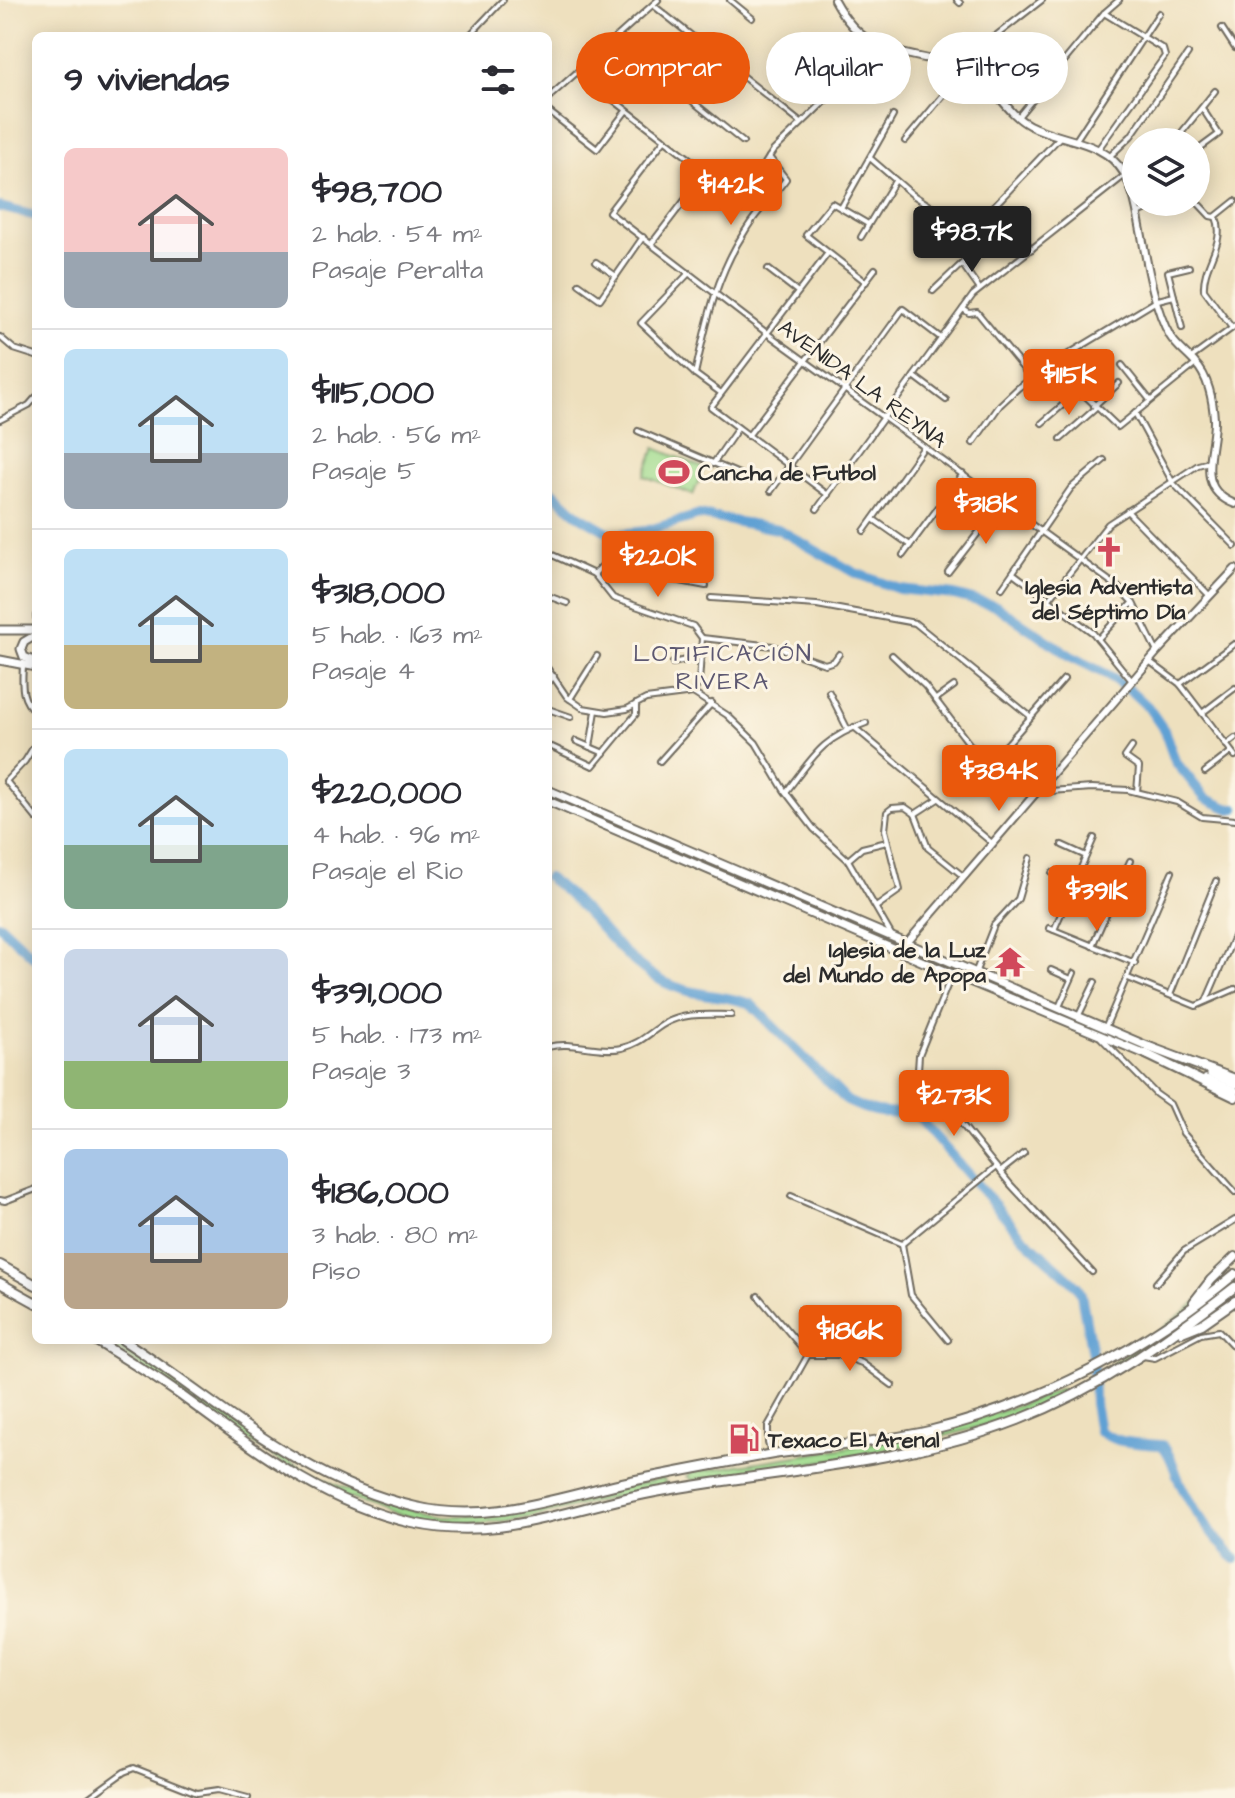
<!DOCTYPE html>
<html lang="es">
<head>
<meta charset="utf-8">
<style>
  body { margin:0; font-family:"Architects Daughter",sans-serif; background:#f7f7f7; color:#2b2b33; height:100vh; display:flex; flex-direction:column; font-size:30px; white-space:nowrap }
  * { box-sizing:border-box; margin:0 }
  p { font-size:26px; color:#7c7c81 }
  .icon { flex:none; width:44px; height:44px; fill:none; stroke:currentColor; stroke-width:2; stroke-linecap:round; stroke-linejoin:round }
  .map { position:relative; flex:1; overflow:hidden }
  .sheet { position:absolute; left:32px; top:32px; width:520px; height:1312px; display:flex; flex-direction:column; background:#fff; border-radius:12px; box-shadow:0 4px 20px #0003 }
  .sheet>* { flex:none }
  .guide { position:absolute; left:576px; top:32px; width:538px; height:72px; display:flex; gap:16px }
  .controls { position:absolute; left:1122px; top:128px; display:grid; gap:16px }
  .controls a { display:grid; place-items:center; width:88px; height:88px; border-radius:50%; background:#fff; box-shadow:0 4px 20px #0003; font-size:40px }
  .price { position:absolute; translate:-50% -68px; padding:0 18px; border-radius:8px; background:#ea580c; color:#fff; font-size:26px; line-height:52px; filter:drop-shadow(0 2px 4px #0008) }
  .price::after { content:''; position:absolute; left:50%; top:48px; width:24px; height:18px; margin-left:-12px; background:inherit; clip-path:polygon(0 0,100% 0,50% 100%) }
  .price.current { background:#222; color:#fff }
  ul { padding:0; list-style:none }
  li { display:flex; align-items:center; gap:24px; height:200px; padding:0 32px }
  li+li { border-top:2px solid #e1e1e2 }
  li span { display:grid; place-items:center; flex:none; width:224px; height:160px; border-radius:12px; color:#555 }
  li>.icon { margin-inline-start:auto }
  span .icon { width:96px; height:96px; fill:#fffc; stroke-width:1 }
  li b { font-size:34px }
  h2 { display:flex; justify-content:space-between; align-items:center; height:96px; padding:0 32px; font-size:34px }
  .tag { padding:0 28px; border-radius:36px; background:#fff; box-shadow:0 4px 20px #0003; font-size:28px; line-height:72px }
  .tag.current { background:#ea580c; color:#fff }
  .map>svg:first-child { display:block }
</style>
</head>
<body>
<div class="map">
<svg width="1235" height="1798" viewBox="0 0 1235 1798">
  <rect width="100%" height="100%" fill="#fcf5e5"/>
  <filter id="ink" filterUnits="userSpaceOnUse"><feTurbulence type="fractalNoise" baseFrequency=".0125" numOctaves="2"/><feDisplacementMap in="SourceGraphic" scale="16" xChannelSelector="R" yChannelSelector="G"/><feConvolveMatrix kernelMatrix="1 2 1 2 8 2 1 2 1" color-interpolation-filters="sRGB"/></filter>
  <filter id="wash" filterUnits="userSpaceOnUse"><feTurbulence type="fractalNoise" baseFrequency=".006" numOctaves="4" result="noise"/><feDisplacementMap in="SourceGraphic" scale="32" xChannelSelector="R" yChannelSelector="G"/><feGaussianBlur stdDeviation="1.8" result="paint"/><feColorMatrix in="noise" values="0 0 0 0 0 0 0 0 0 0 0 0 0 0 0 0 0 1.4 0 .05"/><feComposite in="paint" operator="in"/></filter>
  <g filter="url(#wash)">
    <rect width="100%" height="100%" fill="#eee0be"/>
    <g fill="#a1dc8f" stroke="#66845d" stroke-width="2">
      <path d="M655 448 704 468 693 495 644 476Z"/>
      <path d="M1235 1272V1282L1178 1327 1111 1368V1364L1141 1345Z"/>
      <path d="M101 1340H115L179 1381 288 1461 334 1484 401 1508 445 1516 504 1515 658 1479 663 1478 666 1483 662 1486 533 1517 482 1524 440 1523 389 1512 349 1498 298 1474Z"/>
      <path d="M1061 1389 1062 1397C945 1447 818 1463 692 1480L687 1476 693 1472C817 1453 944 1438 1061 1389Z"/>
    </g>
    <g fill="none" stroke-linecap="round" stroke-linejoin="round">
      <g stroke="#61a1d4" stroke-width="10">
        <path d="M0 207 36 216"/>
        <path d="M548 487 577 514 613 535 646 531 699 515 778 529 855 573 899 589 954 595 996 606 1072 657 1108 675 1133 693 1148 707 1164 730 1175 761 1205 798 1230 809 1235 808"/>
        <path d="M548 878C591 908 616 956 662 981 690 996 722 994 751 1004L847 1101C860 1107 871 1112 886 1113 901 1115 904 1109 918 1117L1023 1237 1077 1286 1081 1294 1093 1359 1094 1403 1099 1431C1120 1445 1138 1443 1162 1445 1173 1457 1174 1471 1181 1485 1193 1511 1215 1539 1235 1559"/>
        <path d="M0 925 36 959"/>
      </g>
    </g>
  </g>
  <g filter="url(#ink)">
    <g fill="none" stroke-linecap="round" stroke-linejoin="round">
      <g stroke="#6f6a5e" stroke-width="8">
        <g id="street">
          <path d="M730 0 752 18"/>
          <path d="M957 0 960 3"/>
          <path d="M653 5 801 123"/>
          <path d="M1222 28 1235 48"/>
          <path d="M469 36 503 0"/>
          <path d="M615 39 743 142"/>
          <path d="M958 65 1042 0"/>
          <path d="M577 72 694 162 704 175 652 243"/>
          <path d="M548 98 658 0"/>
          <path d="M548 111 597 149 626 111"/>
          <path d="M1018 117 1104 13 1119 0"/>
          <path d="M665 139 609 212 768 334 1118 587 1133 603 1157 652"/>
          <path d="M1076 140 1159 13"/>
          <path d="M905 141 965 69"/>
          <path d="M1174 142 1215 91"/>
          <path d="M1099 148 1165 56 1163 49 1104 13"/>
          <path d="M1196 151 1219 134 1202 108"/>
          <path d="M1110 156 1131 136 1188 54"/>
          <path d="M870 158 913 195 970 231 1059 138"/>
          <path d="M751 185 773 151 880 48"/>
          <path d="M1196 201 1210 216 1215 217 1235 201"/>
          <path d="M993 206 1032 249"/>
          <path d="M841 208 893 116"/>
          <path d="M1137 214 1161 202"/>
          <path d="M1216 217C1227 243 1202 264 1204 290L1232 328"/>
          <path d="M861 237 895 181"/>
          <path d="M828 253 711 407 828 495"/>
          <path d="M596 262 616 276"/>
          <path d="M962 264 979 288"/>
          <path d="M768 269 798 292"/>
          <path d="M689 273 641 323 695 374 721 393"/>
          <path d="M866 282 806 235 832 203 868 224"/>
          <path d="M579 284 600 299 643 237"/>
          <path d="M933 291 992 235"/>
          <path d="M963 309 969 313 977 312 1031 378"/>
          <path d="M1182 328 1168 272 1189 267"/>
          <path d="M0 337 14 349 36 356"/>
          <path d="M1191 358 1235 326"/>
          <path d="M1052 364 1118 427 1196 364"/>
          <path d="M1122 365 1150 400"/>
          <path d="M695 374C707 320 716 275 747 228 758 210 774 196 786 179L769 157"/>
          <path d="M914 376 946 400"/>
          <path d="M1094 406 1119 383"/>
          <path d="M1135 413 1173 483 1235 546"/>
          <path d="M0 420 29 405 36 397"/>
          <path d="M1042 423 1079 391"/>
          <path d="M638 431 746 477"/>
          <path d="M748 436 875 269"/>
          <path d="M1061 439 1095 409"/>
          <path d="M973 443 1000 405 1018 388 1052 364 1158 300 1174 296"/>
          <path d="M713 464 738 428"/>
          <path d="M771 491 903 309 941 338"/>
          <path d="M817 509 973 295 1124 176"/>
          <path d="M1127 511 1209 595"/>
          <path d="M873 519 910 545"/>
          <path d="M864 531 924 447"/>
          <path d="M548 553 594 574"/>
          <path d="M903 555 963 474"/>
          <path d="M948 572 1002 502"/>
          <path d="M1013 573 1093 633 1132 681"/>
          <path d="M594 574 613 598 693 626 702 638 699 683 693 693"/>
          <path d="M594 574 602 566 706 586"/>
          <path d="M1002 588 1071 488 1104 460"/>
          <path d="M548 596 567 603"/>
          <path d="M711 598 817 605 915 623 1030 716"/>
          <path d="M1039 612 1108 524 1198 465 1209 462"/>
          <path d="M36 616V617"/>
          <path d="M702 638 773 646 825 664 834 661 839 654"/>
          <path d="M1098 639 1132 603"/>
          <path d="M892 655 925 686 970 745 996 774 1012 783 1036 792 1092 788 1128 790 1177 802 1202 817 1235 820"/>
          <path d="M1149 661 1180 684 1235 756"/>
          <path d="M673 663 702 656"/>
          <path d="M23 665C22 685 20 699 36 713"/>
          <path d="M548 669 567 697 583 708 607 712 627 709 646 699 693 693 727 715 756 743 784 790 814 829 848 860 892 936"/>
          <path d="M548 683 554 676"/>
          <path d="M1180 684 1234 644"/>
          <path d="M829 692 848 730"/>
          <path d="M570 699 597 656"/>
          <path d="M936 699 954 686"/>
          <path d="M548 709 571 717"/>
          <path d="M1202 713 1235 688"/>
          <path d="M854 727 992 843"/>
          <path d="M576 741 604 753"/>
          <path d="M36 743 25 761 6 781 36 818"/>
          <path d="M1226 745 1235 738"/>
          <path d="M552 747 593 766 636 714V704"/>
          <path d="M590 747 596 711"/>
          <path d="M1132 747 1125 757 1139 767 1137 792"/>
          <path d="M660 761 712 703"/>
          <path d="M988 763 1009 742 1064 679"/>
          <path d="M1205 772 1231 752"/>
          <path d="M786 792C813 757 822 738 866 723"/>
          <path d="M915 814 928 848 963 876"/>
          <path d="M915 814 938 799"/>
          <path d="M1062 845 1086 856"/>
          <path d="M848 860 862 848 887 842"/>
          <path d="M1052 873 1075 884"/>
          <path d="M876 907 900 890 885 830 887 812 892 808 905 807 915 814"/>
          <path d="M1049 928 1135 963"/>
          <path d="M1054 930 1094 838"/>
          <path d="M1092 946 1130 861"/>
          <path d="M1051 970 1071 979"/>
          <path d="M976 971 994 925 1018 899 1030 858"/>
          <path d="M952 974 919 1055 918 1070 1010 1184 1092 1272"/>
          <path d="M1128 978 1196 1006 1235 989"/>
          <path d="M1170 995 1216 881"/>
          <path d="M1206 1001 1235 934"/>
          <path d="M1059 1007 1074 973"/>
          <path d="M1079 1015 1095 982"/>
          <path d="M1105 1028 1172 872"/>
          <path d="M1101 1038 1156 1094 1170 1104 1183 1133 1235 1192"/>
          <path d="M548 1047C571 1040 597 1053 622 1048 640 1044 649 1033 664 1024 684 1012 709 1015 731 1015"/>
          <path d="M1000 1172 1024 1153"/>
          <path d="M791 1196 902 1244"/>
          <path d="M0 1200 5 1201 36 1189"/>
          <path d="M902 1244 996 1167"/>
          <path d="M902 1244 911 1295 948 1340"/>
          <path d="M1156 1283 1184 1251 1235 1220"/>
          <path d="M758 1296 808 1355H840L862 1363 892 1385"/>
          <path d="M1143 1356 1155 1358 1201 1334 1219 1331 1235 1348"/>
          <path d="M771 1454 768 1443V1426L808 1355"/>
          <path d="M88 1798 124 1772 134 1768 197 1793 218 1790 248 1798"/>
        </g>
      </g>
      <g stroke="#6f6a5e" stroke-width="10">
        <g id="secondary">
          <path d="M834 0C861 49 888 50 938 61 950 63 962 65 972 71 995 85 1006 113 1029 125 1062 142 1103 139 1124 173 1134 191 1137 211 1141 231 1147 263 1154 308 1170 336 1176 346 1187 354 1195 363 1208 376 1213 400 1214 419 1215 451 1193 488 1235 504"/>
          <path d="M906 944 1157 652 1235 569"/>
        </g>
      </g>
      <g stroke="#6f6a5e" stroke-width="11">
        <g id="primary">
          <path d="M0 630H36"/>
          <path d="M36 635 24 642 21 649 24 657 36 662"/>
          <path d="M0 660 36 667"/>
          <path d="M548 790 1152 1048"/>
          <path d="M548 801 926 963 1150 1056"/>
          <path d="M1211 1074 1235 1084"/>
          <path d="M1206 1079 1235 1091"/>
        </g>
      </g>
      <g stroke="#6f6a5e" stroke-width="12">
        <g id="highway">
          <path d="M1149 1047 1235 1079"/>
          <path d="M1146 1054 1235 1097"/>
          <path d="M0 1265 36 1285"/>
          <path d="M0 1283 36 1303"/>
          <path d="M1194 1302 1211 1280 1235 1257"/>
          <path d="M1182 1332 1202 1324 1235 1301"/>
          <path d="M95 1340C123 1357 152 1375 179 1394 252 1447 321 1503 412 1523 499 1542 562 1510 645 1494 766 1471 902 1465 1018 1420 1101 1388 1165 1341 1235 1287"/>
          <path d="M123 1340C218 1402 301 1481 416 1507 492 1525 562 1495 636 1480 682 1471 728 1462 773 1454 825 1446 878 1443 929 1431 1041 1404 1147 1347 1235 1274"/>
        </g>
      </g>
      <use href="#street" stroke="#fff" stroke-width="4"/>
      <use href="#secondary" stroke="#fff" stroke-width="6"/>
      <use href="#primary" stroke="#fff" stroke-width="7"/>
      <use href="#highway" stroke="#fff" stroke-width="8"/>
    </g>
  </g>
  <defs>
    <g id="stadium-bare" transform="scale(2.4)"><path d="M0-5a6.5 5 0 1 0 0 10a6.5 5 0 1 0 0-10ZM-3.5-1.8h7v3.6h-7Z" fill="#d1495b" stroke="#fcf5e5" stroke-width="2.5" paint-order="stroke"/></g>
    <g id="church-bare" transform="scale(2.4)"><path d="M-1.2-6h2.4v3.5h3.3v2.4h-3.3V6h-2.4V-.1h-3.3v-2.4h3.3Z" fill="#d1495b" stroke="#fcf5e5" stroke-width="2.5" paint-order="stroke"/></g>
    <g id="temple-bare" transform="scale(2.4)"><path d="M0-6L5-2H3V0L6.5 2.5H4V6H1.5V3h-3V6H-4V2.5H-6.5L-3 0V-2H-5Z" fill="#d1495b" stroke="#fcf5e5" stroke-width="2.5" paint-order="stroke"/></g>
    <g id="fuel-bare" transform="scale(2.4)"><path d="M-5.5-6h7V0h2V4h1.3V-2.5L3-4.5l.8-.8L6-3V5H2.5V1h-1V6h-7ZM-4.2-4.7v3.2H.2V-4.7Z" fill="#d1495b" stroke="#fcf5e5" stroke-width="2.5" paint-order="stroke"/></g>
  </defs>
  <g fill-rule="evenodd">
    <use href="#stadium-bare" x="674" y="472"/>
    <use href="#church-bare" x="1109" y="552"/>
    <use href="#temple-bare" x="1010" y="962"/>
    <use href="#fuel-bare" x="744" y="1439"/>
  </g>
  <g text-anchor="middle" stroke-width="6" stroke-linejoin="round" paint-order="stroke">
    <g font-size="22" fill="#2b2b2b" stroke="#fcf5e5">
      <text transform="translate(863 383) rotate(36)" y="8">AVENIDA LA REYNA</text>
    </g>
    <g font-size="22" font-weight="bold" fill="#2b2b2b" stroke="#fcf5e5" text-anchor="start">
      <text x="698" y="480">Cancha de Futbol</text>
      <text x="1109" y="594" text-anchor="middle">Iglesia Adventista<tspan x="1109" dy="25">del Séptimo Día</tspan></text>
      <text x="986" y="957" text-anchor="end">Iglesia de la Luz<tspan x="986" dy="25">del Mundo de Apopa</tspan></text>
      <text x="768" y="1447">Texaco El Arenal</text>
    </g>
    <g font-size="24" letter-spacing="2" fill="#5d5871" stroke="#fcf5e5">
      <text x="723" y="661">LOTIFICACIÓN<tspan x="723" dy="28">RIVERA</tspan></text>
    </g>
  </g>
</svg>
<div class="controls">
<a><svg class="icon" aria-label="layers" viewBox="0 0 24 24"><path d="M12 4l9 5-9 5-9-5zM3 14l9 5 9-5"/></svg></a>
</div>
<b class="price" style="left:731px;top:227px">$142K</b>
<b class="price current" style="left:972px;top:274px">$98.7K</b>
<b class="price" style="left:1069px;top:417px">$115K</b>
<b class="price" style="left:986px;top:546px">$318K</b>
<b class="price" style="left:658px;top:599px">$220K</b>
<b class="price" style="left:999px;top:813px">$384K</b>
<b class="price" style="left:1097px;top:933px">$391K</b>
<b class="price" style="left:954px;top:1138px">$273K</b>
<b class="price" style="left:850px;top:1373px">$186K</b>
<div class="guide">
<a class="tag current">Comprar</a>
<a class="tag">Alquilar</a>
<a class="tag">Filtros</a>
</div>
<section class="sheet">
<h2>9 viviendas<svg class="icon" aria-label="filters" viewBox="0 0 24 24"><path d="M4 7h16M4 17h16"/><circle cx="9" cy="7" r="2"/><circle cx="15" cy="17" r="2"/></svg></h2>
<ul>
<li><span style="background:linear-gradient(#f6c9c9 65%,#9aa5b1 0)"><svg class="icon" aria-label="home" viewBox="0 0 24 24"><path d="M3 11l9-7 9 7M6 9v11h12V9"/></svg></span><div><b>$98,700</b><p>2 hab. · 54 m²</p><p>Pasaje Peralta</p></div></li>
<li><span style="background:linear-gradient(#bfe0f5 65%,#9aa5b1 0)"><svg class="icon" aria-label="home" viewBox="0 0 24 24"><path d="M3 11l9-7 9 7M6 9v11h12V9"/></svg></span><div><b>$115,000</b><p>2 hab. · 56 m²</p><p>Pasaje 5</p></div></li>
<li><span style="background:linear-gradient(#bfe0f5 60%,#c2b280 0)"><svg class="icon" aria-label="home" viewBox="0 0 24 24"><path d="M3 11l9-7 9 7M6 9v11h12V9"/></svg></span><div><b>$318,000</b><p>5 hab. · 163 m²</p><p>Pasaje 4</p></div></li>
<li><span style="background:linear-gradient(#bfe0f5 60%,#7fa58c 0)"><svg class="icon" aria-label="home" viewBox="0 0 24 24"><path d="M3 11l9-7 9 7M6 9v11h12V9"/></svg></span><div><b>$220,000</b><p>4 hab. · 96 m²</p><p>Pasaje el Rio</p></div></li>
<li><span style="background:linear-gradient(#c9d6e8 70%,#8fb573 0)"><svg class="icon" aria-label="home" viewBox="0 0 24 24"><path d="M3 11l9-7 9 7M6 9v11h12V9"/></svg></span><div><b>$391,000</b><p>5 hab. · 173 m²</p><p>Pasaje 3</p></div></li>
<li><span style="background:linear-gradient(#a9c7e8 65%,#b9a48a 0)"><svg class="icon" aria-label="home" viewBox="0 0 24 24"><path d="M3 11l9-7 9 7M6 9v11h12V9"/></svg></span><div><b>$186,000</b><p>3 hab. · 80 m²</p><p>Piso</p></div></li>
</ul>
</section>
</div>
</body>
</html>
